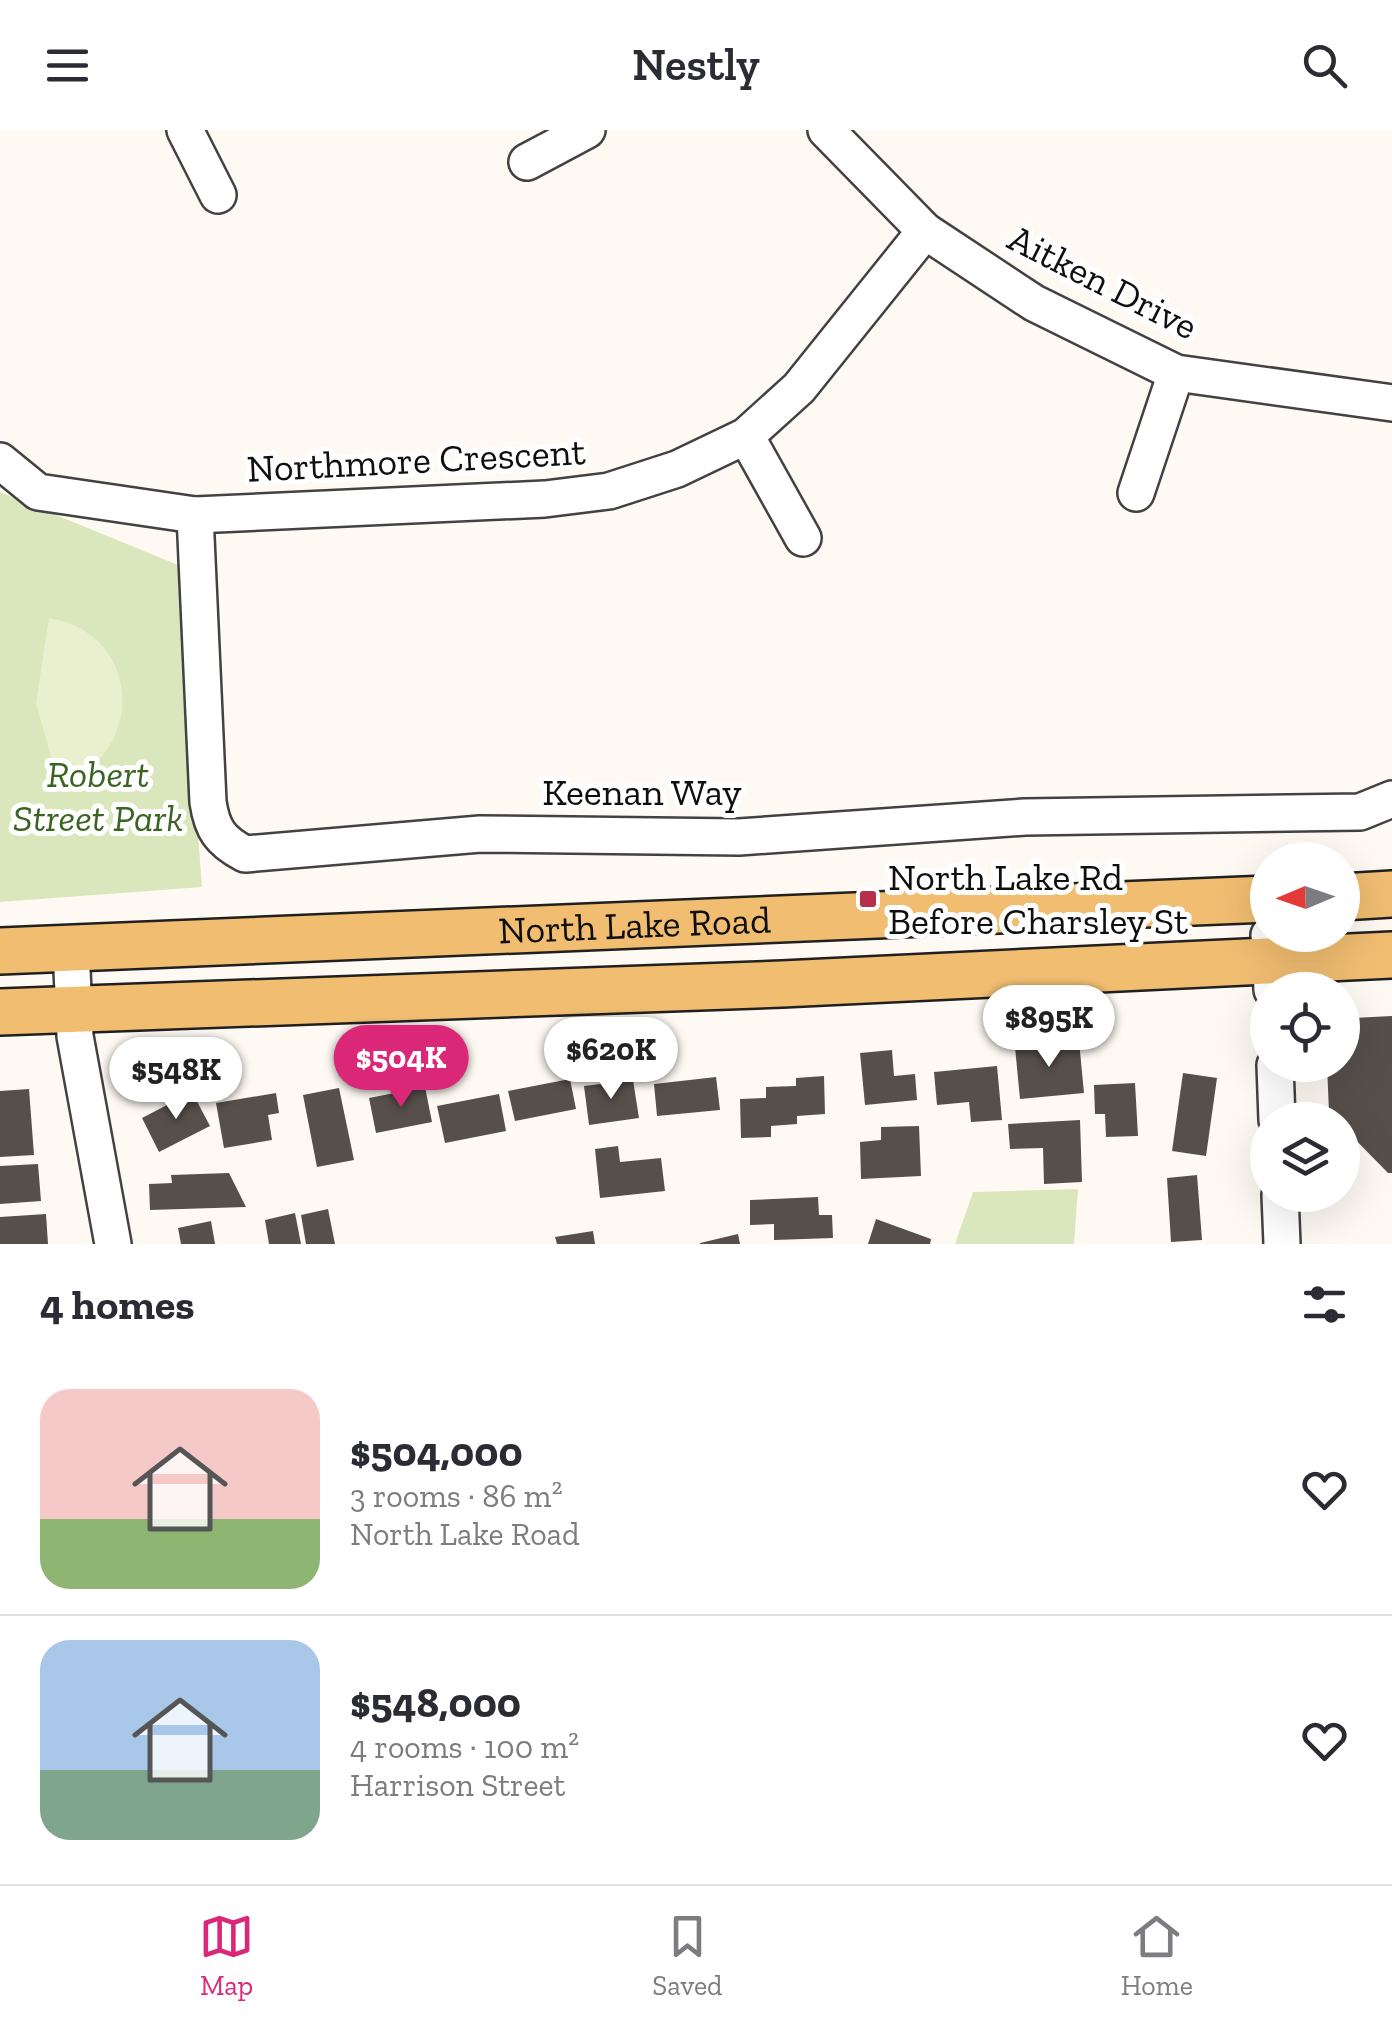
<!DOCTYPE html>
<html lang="en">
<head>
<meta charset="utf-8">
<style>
  body { margin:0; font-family:"Zilla Slab",serif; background:#f2f2f3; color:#2b2b33; height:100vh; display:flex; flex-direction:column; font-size:38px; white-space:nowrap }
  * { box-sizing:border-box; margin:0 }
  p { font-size:32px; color:#7c7c81 }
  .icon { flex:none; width:55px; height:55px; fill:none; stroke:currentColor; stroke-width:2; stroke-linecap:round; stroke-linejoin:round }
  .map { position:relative; height:1114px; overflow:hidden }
  .side { display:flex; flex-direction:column; background:#fff; flex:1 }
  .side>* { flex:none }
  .needle { width:65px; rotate:268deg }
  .tools { position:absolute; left:1250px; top:712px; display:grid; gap:20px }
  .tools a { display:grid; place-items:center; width:110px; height:110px; border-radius:50%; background:#fff; box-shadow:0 10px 40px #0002; font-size:50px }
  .price { position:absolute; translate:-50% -85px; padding:0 22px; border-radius:35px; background:#fff; color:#222; font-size:32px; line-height:65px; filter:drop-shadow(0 2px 5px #0008) }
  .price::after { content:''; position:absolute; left:50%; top:60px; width:30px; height:22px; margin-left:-15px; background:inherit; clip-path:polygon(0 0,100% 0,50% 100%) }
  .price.selected { background:#db2777; color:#fff }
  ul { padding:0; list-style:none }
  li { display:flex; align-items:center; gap:30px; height:250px; padding:0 40px }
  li+li { border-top:2px solid #e1e1e2 }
  li span { display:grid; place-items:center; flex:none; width:280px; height:200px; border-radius:30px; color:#555 }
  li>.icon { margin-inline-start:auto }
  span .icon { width:120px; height:120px; fill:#fffc; stroke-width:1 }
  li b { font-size:42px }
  h2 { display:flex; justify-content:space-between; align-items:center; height:120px; padding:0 40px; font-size:42px }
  header { display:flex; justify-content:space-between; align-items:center; height:130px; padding:0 40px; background:#fff; font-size:45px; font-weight:600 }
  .tabs { display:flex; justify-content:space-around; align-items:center; height:140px; border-top:2px solid #e1e1e2; background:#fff; font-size:28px; color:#7c7c81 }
  .tabs a { display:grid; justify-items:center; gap:5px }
  .tabs .selected { color:#db2777 }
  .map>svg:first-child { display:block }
</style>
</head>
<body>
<header><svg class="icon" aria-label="menu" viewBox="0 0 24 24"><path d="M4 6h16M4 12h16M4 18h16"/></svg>Nestly<svg class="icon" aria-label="search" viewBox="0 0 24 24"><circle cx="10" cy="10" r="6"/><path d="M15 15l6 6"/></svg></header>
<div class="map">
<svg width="1392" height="1114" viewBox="0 0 1392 1114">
  <rect width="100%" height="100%" fill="#fefaf3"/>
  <g fill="#dae7bd">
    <path d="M0 362 178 435 202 757 0 772Z"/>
    <path d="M1078 1059 1074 1114H955L973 1062Z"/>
  </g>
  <path fill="#e9efcf" d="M49 488C143 503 147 625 59 655L36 573Z"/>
  <g fill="#574f4c">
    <path d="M1392 886V1043H1388L1342 996V990L1329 982 1327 935H1342V897L1353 888Z"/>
    <path d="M1079 911 1084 963 1020 969 1015 917Z"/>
    <path d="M892 920 894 946 915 944 917 970 865 975 860 923Z"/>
    <path d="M997 936 1002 990 971 992 969 972 937 975 934 942Z"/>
    <path d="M1183 943 1217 948 1206 1026 1172 1021Z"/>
    <path d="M824 946 825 984 797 986V994L771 996V1007L741 1008 740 969 766 968V957L796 956V948Z"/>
    <path d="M716 947 720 980 657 986 654 954Z"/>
    <path d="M570 949 576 979 515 991 508 961Z"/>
    <path d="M633 950 639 988 589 995 584 956Z"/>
    <path d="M1135 953 1138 1006 1106 1007 1105 984H1095L1094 955Z"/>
    <path d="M425 957 432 992 376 1003 369 968Z"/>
    <path d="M339 958 354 1030 317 1037 303 965Z"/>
    <path d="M29 959 34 1025 0 1027V961Z"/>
    <path d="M192 962 210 996 159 1022 142 988Z"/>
    <path d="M276 963 279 983 268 985 272 1010 224 1018 216 973Z"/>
    <path d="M499 964 506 1001 445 1013 437 976Z"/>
    <path d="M1080 990 1082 1052 1044 1054 1043 1018 1010 1019 1008 994Z"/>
    <path d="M919 996 921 1046 861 1049 860 1012 881 1010V997Z"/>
    <path d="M618 1016 620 1032 661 1028 665 1061 600 1068 595 1019Z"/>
    <path d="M38 1034 41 1071 0 1074V1036Z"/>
    <path d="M229 1043 246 1077 150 1080 149 1054 172 1053 171 1045Z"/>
    <path d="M1197 1045 1202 1110 1171 1112 1167 1048Z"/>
    <path d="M818 1067 819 1085H832L833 1108 774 1110V1094L750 1095V1070Z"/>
    <path d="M328 1079 335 1114H306L301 1085Z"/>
    <path d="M295 1083 301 1114H269L265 1090Z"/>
    <path d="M46 1084 48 1114H0V1087Z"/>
    <path d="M876 1089 931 1109 930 1114H868Z"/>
    <path d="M211 1091 215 1114H181L178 1098Z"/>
    <path d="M593 1101 595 1114H557L555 1107Z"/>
    <path d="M738 1104 740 1114H700V1113Z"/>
  </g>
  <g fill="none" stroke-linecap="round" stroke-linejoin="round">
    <g stroke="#424242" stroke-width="40">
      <g id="minor">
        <path d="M185 0 218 65"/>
        <path d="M826 0 925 101 1034 173 1176 243 1392 273"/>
        <path d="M527 32 587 0"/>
        <path d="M746 306 803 408"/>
        <path d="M0 331 38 362 195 385 545 369 609 361 677 339 746 306 799 258 925 101"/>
        <path d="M1136 363 1176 243"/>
        <path d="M195 385 208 672C212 699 220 711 245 724L480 704 739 707 1025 687 1360 682 1392 669"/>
        <path d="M1269 805 1272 860"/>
        <path d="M71 818 75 906 113 1114"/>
        <path d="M1275 935 1277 990"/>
        <path d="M1280 1065 1282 1114"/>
      </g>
    </g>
    <g stroke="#202020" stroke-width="50">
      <g id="major">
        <path d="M1342 767 1392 764"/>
        <path id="s1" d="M0 821 1268 769"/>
        <path d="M0 882 782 854 1392 825"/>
      </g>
    </g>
    <use href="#minor" stroke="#fff" stroke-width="35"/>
    <use href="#major" stroke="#f0bd71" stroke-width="45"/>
  </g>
  <rect fill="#b82f4b" stroke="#fff" stroke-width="4" x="858" y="759" width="20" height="20" rx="5"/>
  <g text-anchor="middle" stroke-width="10" stroke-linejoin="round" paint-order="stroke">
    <g font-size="38" fill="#0f0f0f" stroke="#fff">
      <text transform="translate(1103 152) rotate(27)" y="13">Aitken Drive</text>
      <text transform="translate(416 330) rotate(-3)" y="13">Northmore Crescent</text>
      <text x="642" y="675">Keenan Way</text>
      <text dy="13" stroke="none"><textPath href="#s1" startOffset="635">North Lake Road</textPath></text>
    </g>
    <g font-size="38" font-style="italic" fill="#3b6423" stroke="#fff">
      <text x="98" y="657">Robert<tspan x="98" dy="44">Street Park</tspan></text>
    </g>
    <g font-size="38" fill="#0f0f0f" stroke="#fff" text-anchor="start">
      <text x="888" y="760">North Lake Rd<tspan x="888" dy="44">Before Charsley St</tspan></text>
    </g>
  </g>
</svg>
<div class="tools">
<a><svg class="needle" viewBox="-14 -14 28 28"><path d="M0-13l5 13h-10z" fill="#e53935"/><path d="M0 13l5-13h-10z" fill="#7c7c81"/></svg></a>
<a><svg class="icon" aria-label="locate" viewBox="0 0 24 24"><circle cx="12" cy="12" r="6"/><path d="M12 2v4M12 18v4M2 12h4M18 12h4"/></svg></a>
<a><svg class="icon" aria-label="layers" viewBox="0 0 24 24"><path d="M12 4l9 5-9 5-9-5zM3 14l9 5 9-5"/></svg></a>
</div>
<b class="price" style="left:1049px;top:940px">$895K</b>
<b class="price" style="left:611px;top:972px">$620K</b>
<b class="price selected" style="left:401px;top:980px">$504K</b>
<b class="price" style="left:176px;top:992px">$548K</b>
</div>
<section class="side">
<h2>4 homes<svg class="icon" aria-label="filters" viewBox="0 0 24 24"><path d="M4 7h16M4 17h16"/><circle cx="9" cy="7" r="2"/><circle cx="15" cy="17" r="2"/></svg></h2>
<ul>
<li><span style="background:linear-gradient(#f6c9c9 65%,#8fb573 0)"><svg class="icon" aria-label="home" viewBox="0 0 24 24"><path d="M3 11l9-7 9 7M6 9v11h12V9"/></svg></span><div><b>$504,000</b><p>3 rooms · 86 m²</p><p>North Lake Road</p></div><svg class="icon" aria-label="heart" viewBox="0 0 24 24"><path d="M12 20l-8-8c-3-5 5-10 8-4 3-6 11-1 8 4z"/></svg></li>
<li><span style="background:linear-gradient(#a9c7e8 65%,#7fa58c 0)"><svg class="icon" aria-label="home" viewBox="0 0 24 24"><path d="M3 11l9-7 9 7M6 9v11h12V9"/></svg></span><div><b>$548,000</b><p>4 rooms · 100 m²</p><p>Harrison Street</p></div><svg class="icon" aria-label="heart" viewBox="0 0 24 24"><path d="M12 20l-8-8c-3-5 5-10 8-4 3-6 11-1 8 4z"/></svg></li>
</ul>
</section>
<nav class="tabs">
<a class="selected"><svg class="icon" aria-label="map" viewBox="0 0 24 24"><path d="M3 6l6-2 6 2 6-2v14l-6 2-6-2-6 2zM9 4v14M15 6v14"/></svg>Map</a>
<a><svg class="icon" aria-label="saved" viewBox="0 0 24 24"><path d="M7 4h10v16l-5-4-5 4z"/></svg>Saved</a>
<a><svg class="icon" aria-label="home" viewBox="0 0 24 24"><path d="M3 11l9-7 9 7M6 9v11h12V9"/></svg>Home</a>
</nav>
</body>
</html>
